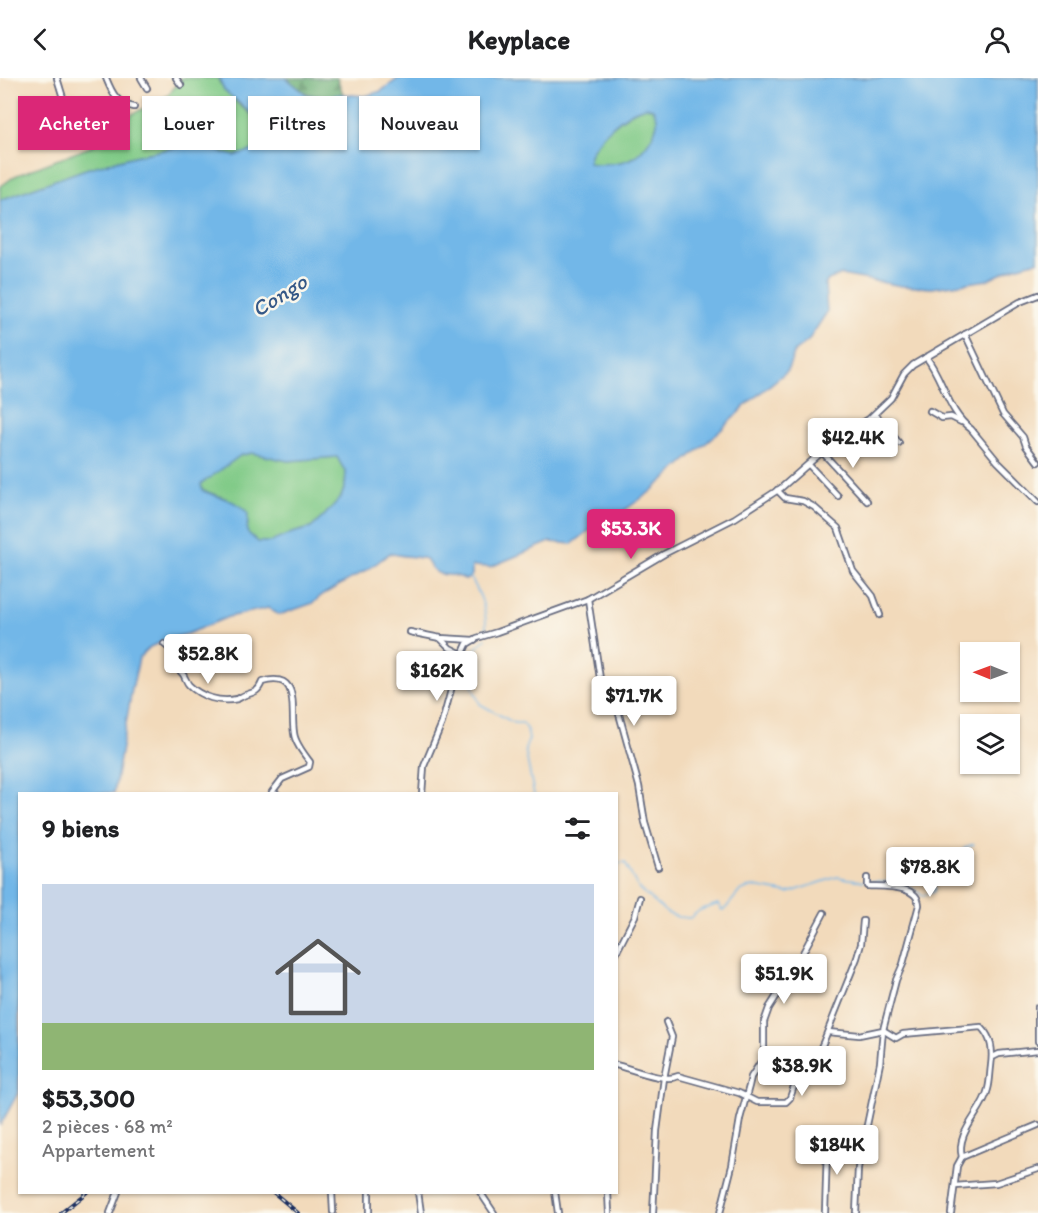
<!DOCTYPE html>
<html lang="fr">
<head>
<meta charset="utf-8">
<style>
  body { margin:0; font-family:Itim,sans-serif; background:#f2f2f2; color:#202124; height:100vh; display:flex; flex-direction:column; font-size:22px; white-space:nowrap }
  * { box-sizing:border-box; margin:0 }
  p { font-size:20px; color:#757577 }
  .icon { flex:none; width:33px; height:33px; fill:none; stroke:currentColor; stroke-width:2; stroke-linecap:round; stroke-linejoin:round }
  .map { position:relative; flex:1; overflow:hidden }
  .drawer { position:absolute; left:18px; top:714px; width:600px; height:402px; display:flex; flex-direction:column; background:#fff; border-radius:0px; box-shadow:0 2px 4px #0004 }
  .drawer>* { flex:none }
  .guide { position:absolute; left:18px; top:18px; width:600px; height:54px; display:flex; gap:12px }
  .needle { width:39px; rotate:271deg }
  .tools { position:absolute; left:960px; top:564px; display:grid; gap:12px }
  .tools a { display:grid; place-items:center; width:60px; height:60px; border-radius:0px; background:#fff; box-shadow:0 2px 4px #0004; font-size:30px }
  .price { position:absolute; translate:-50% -51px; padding:0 14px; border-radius:6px; background:#fff; color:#222; font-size:20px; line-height:39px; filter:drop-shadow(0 2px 3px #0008) }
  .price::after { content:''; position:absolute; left:50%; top:36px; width:18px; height:14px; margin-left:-9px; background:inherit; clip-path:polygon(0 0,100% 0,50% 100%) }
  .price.on { background:#db2777; color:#fff }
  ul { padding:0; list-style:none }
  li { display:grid; align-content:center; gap:12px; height:318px; padding:0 24px }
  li+li { border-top:2px solid #e0e0e0 }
  li span { display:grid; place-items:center; height:186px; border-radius:0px; color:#555 }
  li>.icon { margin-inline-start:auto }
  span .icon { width:108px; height:108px; fill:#fffc; stroke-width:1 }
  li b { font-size:26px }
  h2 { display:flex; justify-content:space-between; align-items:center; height:72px; padding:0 24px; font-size:26px }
  .chip { padding:0 21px; border-radius:0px; background:#fff; box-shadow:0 2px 4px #0004; font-size:21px; line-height:54px }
  .chip.on { background:#db2777; color:#fff }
  header { display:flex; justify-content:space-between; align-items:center; height:78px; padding:0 24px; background:#fff; font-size:27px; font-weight:800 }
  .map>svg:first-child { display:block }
</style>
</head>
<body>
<header><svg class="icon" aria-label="back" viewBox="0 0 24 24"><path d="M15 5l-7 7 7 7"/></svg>Keyplace<svg class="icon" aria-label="person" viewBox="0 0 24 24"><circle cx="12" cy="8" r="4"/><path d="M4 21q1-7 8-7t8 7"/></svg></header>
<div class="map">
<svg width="1038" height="1135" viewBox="0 0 1038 1135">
  <defs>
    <pattern id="forest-firs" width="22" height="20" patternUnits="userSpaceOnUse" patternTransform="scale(1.5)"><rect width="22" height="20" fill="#68ae74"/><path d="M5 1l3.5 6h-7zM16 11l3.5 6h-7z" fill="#558e62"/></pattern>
  </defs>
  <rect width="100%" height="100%" fill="#fbf7ec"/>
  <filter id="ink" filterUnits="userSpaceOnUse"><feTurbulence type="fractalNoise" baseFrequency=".0167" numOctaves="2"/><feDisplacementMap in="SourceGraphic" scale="12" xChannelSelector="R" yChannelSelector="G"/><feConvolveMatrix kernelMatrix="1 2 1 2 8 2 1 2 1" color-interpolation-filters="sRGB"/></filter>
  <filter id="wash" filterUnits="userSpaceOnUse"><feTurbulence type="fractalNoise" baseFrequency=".008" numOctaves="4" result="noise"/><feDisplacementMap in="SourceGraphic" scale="24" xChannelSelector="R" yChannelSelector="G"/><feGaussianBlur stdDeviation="1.35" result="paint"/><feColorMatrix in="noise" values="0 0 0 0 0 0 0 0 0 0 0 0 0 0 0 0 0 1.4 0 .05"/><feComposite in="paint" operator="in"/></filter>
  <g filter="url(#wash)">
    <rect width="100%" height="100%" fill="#f2dabb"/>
    <g fill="#80ca87" stroke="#4e7c72" stroke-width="1.5">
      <path d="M181 0H219V4L238 26 268 50V56L262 65 254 72 235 78 191 66 135 78 86 91 0 122V109L15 98 90 69 123 41 167 18 180 3Z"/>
      <path d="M647 29 653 31C654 33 657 38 657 40 659 53 643 74 632 80 621 86 600 87 588 85 590 64 627 32 647 29Z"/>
      <path d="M252 375 288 383 337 379 346 395 345 408 341 419 324 438 311 450 292 455 271 464H258L247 454 248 444 245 432 227 421 202 412 201 406 241 377Z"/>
    </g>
    <path fill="url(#forest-firs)" stroke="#426e69" stroke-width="1.5" d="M286 0H337L343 16C317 22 305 18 286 0Z"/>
    <path fill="#72b7e8" stroke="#4673a3" stroke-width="1.5" fill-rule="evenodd" d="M219 0H286L307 17 319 19 343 16 365 18 381 13 399 0H1038V183L1015 189 988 202 932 210 902 208 841 197 828 202 825 207 827 234 808 263 795 273 787 293 748 325 721 352 650 414 615 439 599 445 572 466 550 464 490 489 472 488V497L466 502C450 491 438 506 426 481 413 478 402 479 390 475L370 490 322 517 313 525 279 537 268 530 228 539 187 556 168 561 150 569 139 580 132 611 114 715 20 716 19 1013 0 1048V122L86 91 135 78 191 66 235 78 254 72 262 65 268 56V50L224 12ZM647 29 653 31C654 33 657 38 657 40 659 53 643 74 632 80 621 86 600 87 588 85 590 64 626 32 647 29ZM252 375 288 383 337 379 346 395 345 408 341 419 324 438 311 450 292 455 271 464H258L247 454 248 436C237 421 218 420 202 412L201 406 241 377Z"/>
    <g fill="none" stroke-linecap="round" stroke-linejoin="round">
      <g stroke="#72b7e8" stroke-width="1.5">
        <path d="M469 497C481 516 487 532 486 554"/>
        <path d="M486 560 477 569 468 583 473 611 480 626 514 645H523L527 652 529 661 525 671 534 716"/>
        <path d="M616 786 625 785 638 810 667 835 678 839 690 840 700 832 718 826 722 832 726 830 740 813 747 810 755 809 788 815 837 799 864 803"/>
        <path d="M869 803 903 804 923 818 934 813 935 796 940 786 952 787 966 769 974 766"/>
      </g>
    </g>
  </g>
  <g filter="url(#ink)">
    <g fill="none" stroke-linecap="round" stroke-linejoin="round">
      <g stroke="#666b7f" stroke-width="8">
        <g id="street">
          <path d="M57 0 70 43 74 48 125 28"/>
          <path d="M106 0C112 15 117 26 134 29"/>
          <path d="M141 0 147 10"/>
          <path d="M176 0 181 7"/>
          <path d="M965 256 1003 336 1023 359 1026 368 1038 384"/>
          <path d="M926 279C943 300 948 335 971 351L998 384 1038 424"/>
          <path d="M930 333 942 340 951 339 961 344"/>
          <path d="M875 336 899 365"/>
          <path d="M823 375 867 423"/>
          <path d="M809 387 838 418"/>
          <path d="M777 412 785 420 803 423 814 429 838 450 853 493 873 518 880 537"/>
          <path d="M588 521 602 614 606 620 614 618 639 708 645 745 658 789"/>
          <path d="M410 554 440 560 474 562"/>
          <path d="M440 560 450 570 462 576"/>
          <path d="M164 566 171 572C172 587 173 585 182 595 185 598 186 604 189 607 201 619 220 625 237 621 240 620 242 618 245 617 255 614 258 614 262 604 302 593 290 631 294 655 295 665 304 676 310 684L309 689 282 701 272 714 277 716"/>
          <path d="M422 716 424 688 442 645 458 586 467 566 477 560 497 554 588 521 664 476 735 440 781 410 838 360 869 341 891 320 904 296 913 287 1020 224 1038 217"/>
          <path d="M616 875 635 838 640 820"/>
          <path d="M1038 929V963"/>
          <path d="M828 954 859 957 883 952 896 960 903 956 981 949C992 960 993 973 991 988 990 995 990 1004 988 1011 983 1034 955 1054 962 1079"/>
          <path d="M993 979 999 976 1038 972"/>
          <path d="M616 987C632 991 665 1005 678 998L739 1015 757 1024H786L790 1020 795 1005 817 978 823 965 857 880 861 866 863 843"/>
          <path d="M955 1108 996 1105 1038 1091"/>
          <path d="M332 1114 333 1134"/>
          <path d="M418 1114 421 1135"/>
          <path d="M480 1114 494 1135"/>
          <path d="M555 1114 558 1135"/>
          <path d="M608 1114 609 1135"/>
          <path d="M110 1135 118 1114"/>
          <path d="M369 1135V1114"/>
          <path d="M653 1135 657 1053 664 1000 672 959 666 944"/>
          <path d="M720 1135 732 1088 740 1041 749 1008 751 999 764 979V944L769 930 797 886 824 835"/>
          <path d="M825 1135 827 1072 830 1060"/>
          <path d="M856 1135 858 1090 880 985 883 952 896 902 903 886 919 827C918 806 882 809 867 808V800"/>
          <path d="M951 1135 957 1088 962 1079 1038 1047"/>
        </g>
      </g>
      <use href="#street" stroke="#fff" stroke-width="4.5"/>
      <g stroke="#1b2f5e" stroke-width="4">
        <g id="rail">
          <path d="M273 1114 298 1135"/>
          <path d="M61 1135 87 1114"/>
        </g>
      </g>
      <use href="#rail" stroke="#fbf7ec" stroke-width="1.5" stroke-dasharray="4.5" stroke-linecap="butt"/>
    </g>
  </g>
  <g text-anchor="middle" stroke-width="5" stroke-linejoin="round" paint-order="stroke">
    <g font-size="22" font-style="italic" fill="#355887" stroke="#fbf7ec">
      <text transform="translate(279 217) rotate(-32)" y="8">Congo</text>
    </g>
  </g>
</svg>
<div class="tools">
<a><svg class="needle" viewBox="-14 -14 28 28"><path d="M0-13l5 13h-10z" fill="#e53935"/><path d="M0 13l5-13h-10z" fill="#757577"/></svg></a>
<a><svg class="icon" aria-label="layers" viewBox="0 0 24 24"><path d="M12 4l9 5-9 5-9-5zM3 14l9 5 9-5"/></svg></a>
</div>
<b class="price" style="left:853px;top:391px">$42.4K</b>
<b class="price on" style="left:631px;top:482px">$53.3K</b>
<b class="price" style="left:208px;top:607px">$52.8K</b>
<b class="price" style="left:437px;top:624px">$162K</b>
<b class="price" style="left:634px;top:649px">$71.7K</b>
<b class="price" style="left:930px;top:820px">$78.8K</b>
<b class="price" style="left:784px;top:927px">$51.9K</b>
<b class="price" style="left:802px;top:1019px">$38.9K</b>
<b class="price" style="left:837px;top:1098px">$184K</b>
<div class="guide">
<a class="chip on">Acheter</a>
<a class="chip">Louer</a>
<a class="chip">Filtres</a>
<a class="chip">Nouveau</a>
</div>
<section class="drawer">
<h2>9 biens<svg class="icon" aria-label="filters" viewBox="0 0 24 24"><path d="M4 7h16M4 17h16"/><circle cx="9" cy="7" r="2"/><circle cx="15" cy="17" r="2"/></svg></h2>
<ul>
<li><span style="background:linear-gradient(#c9d6e8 75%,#8fb573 0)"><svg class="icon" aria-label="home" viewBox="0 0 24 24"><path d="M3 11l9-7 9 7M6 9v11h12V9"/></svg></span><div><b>$53,300</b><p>2 pièces · 68 m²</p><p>Appartement</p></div></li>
</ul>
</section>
</div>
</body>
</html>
